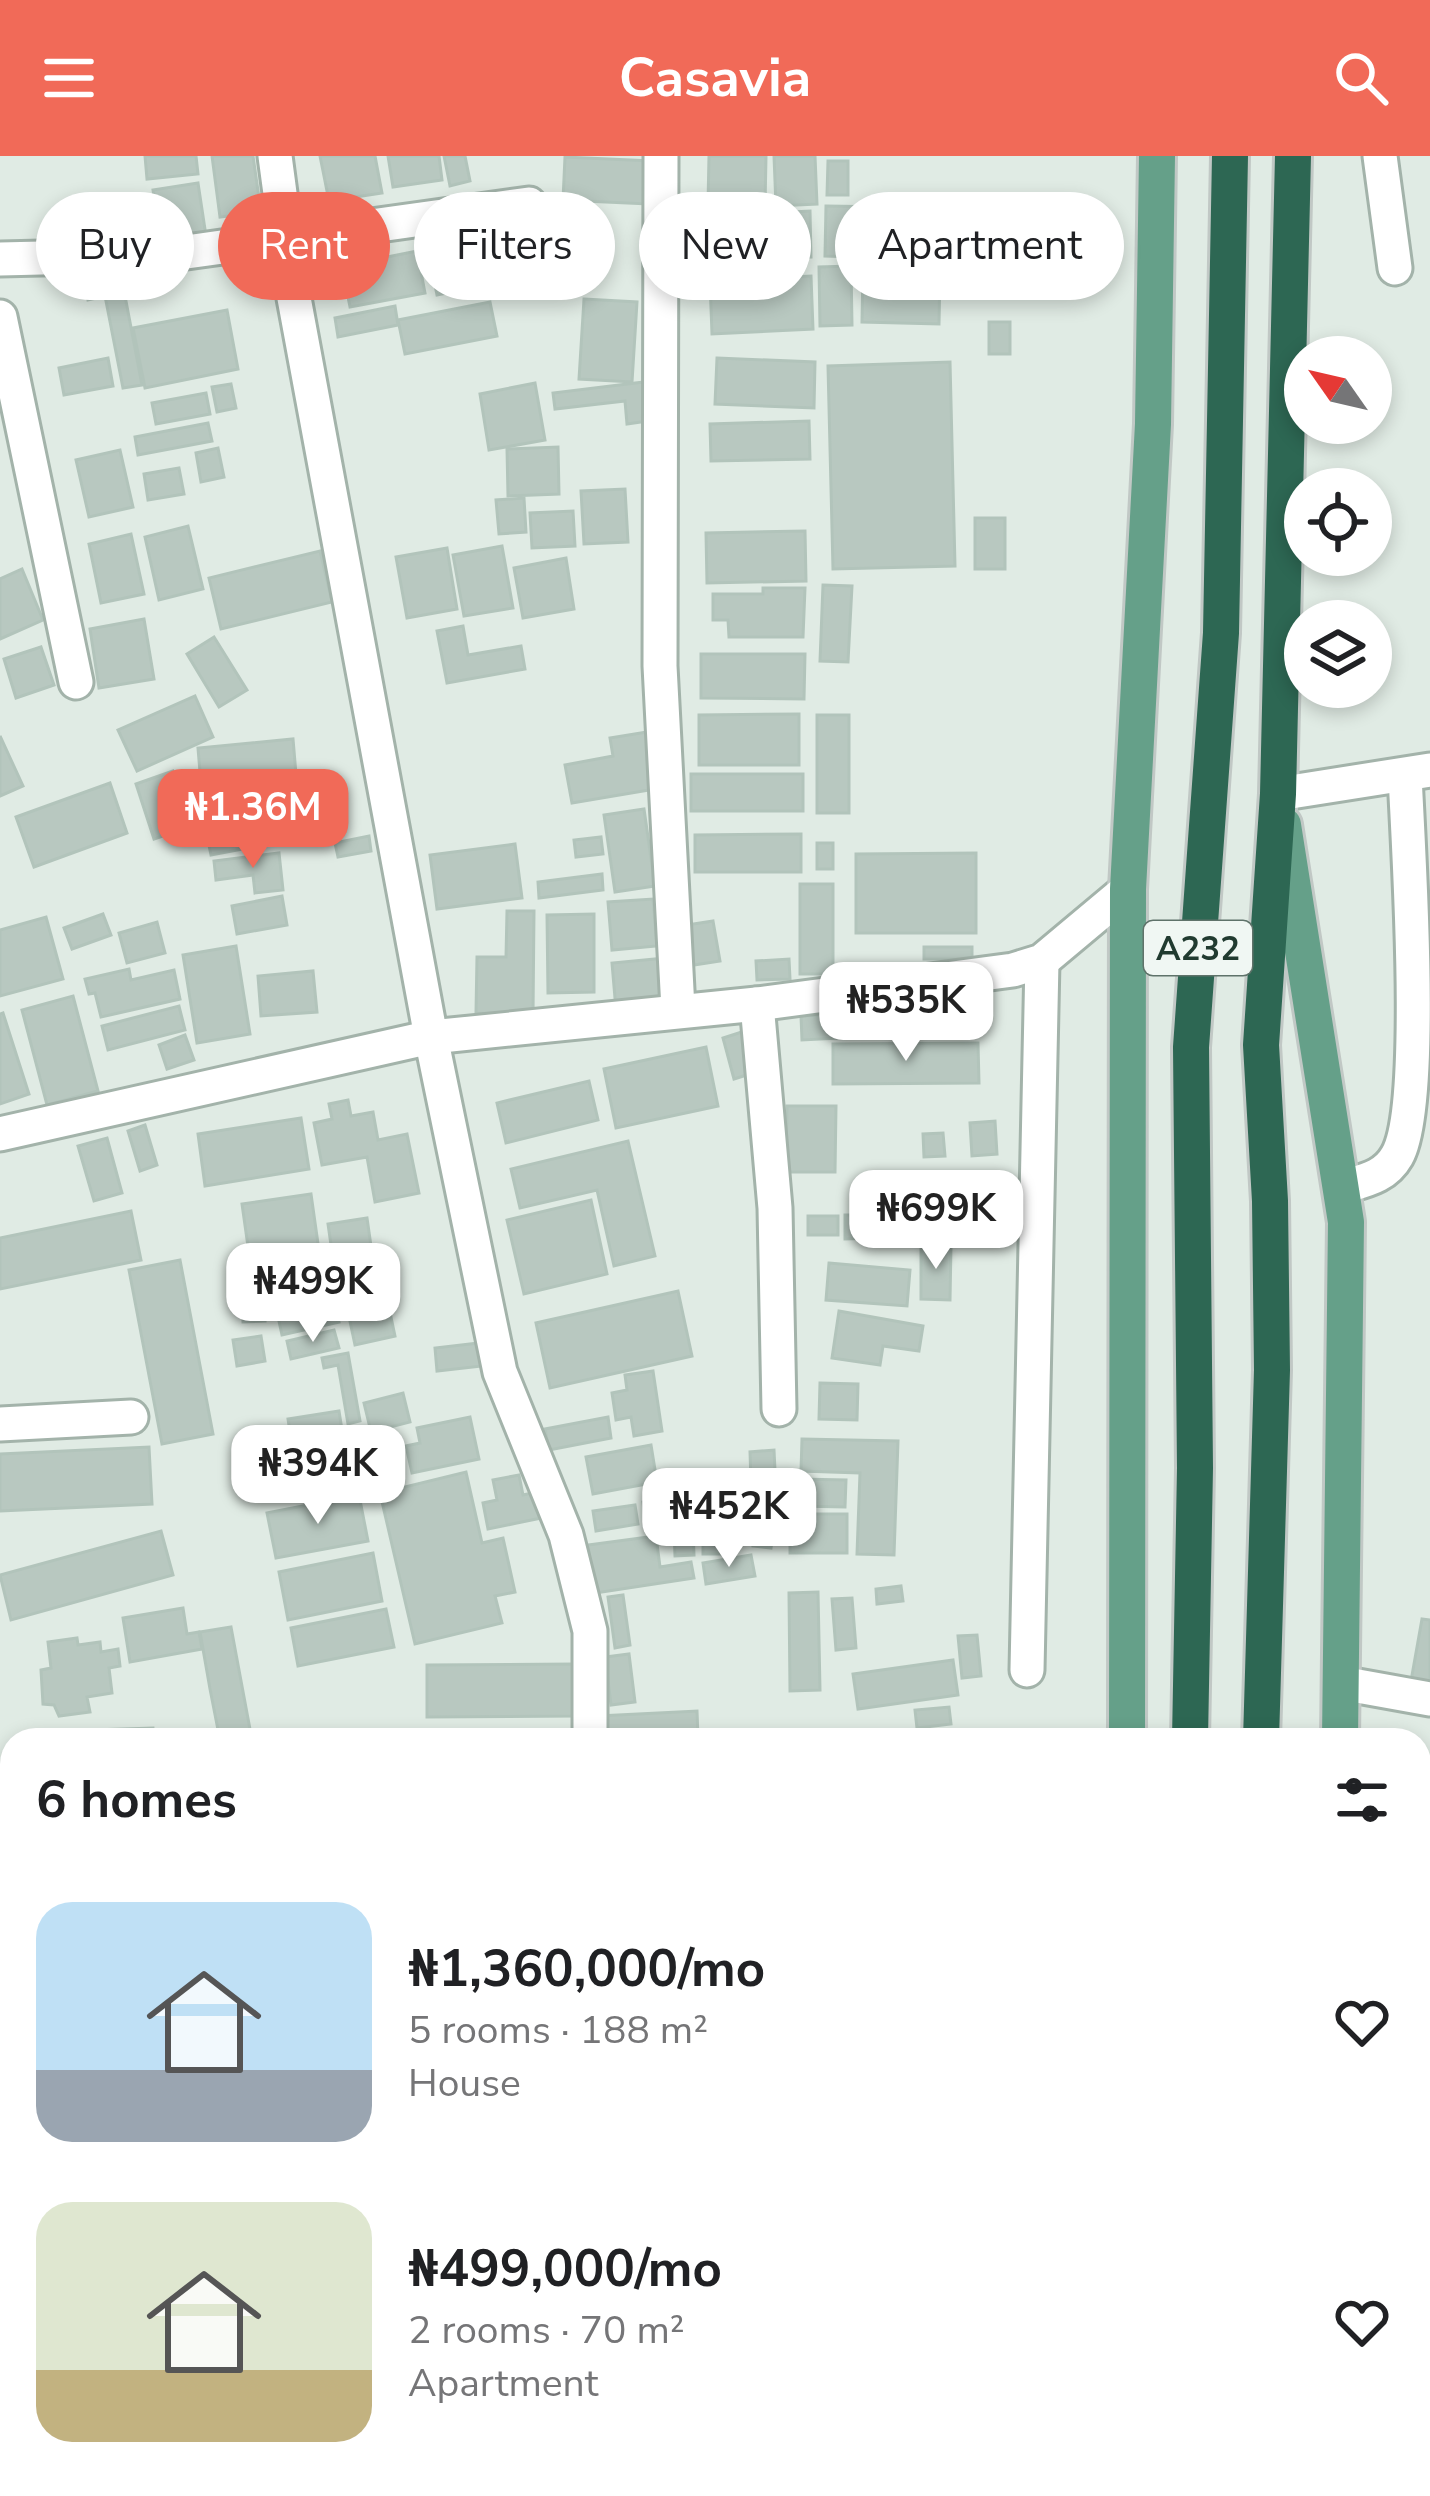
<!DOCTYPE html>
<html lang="en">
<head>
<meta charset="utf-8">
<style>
  body { margin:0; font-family:"Nunito Sans",sans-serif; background:#f2f2f2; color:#202124; height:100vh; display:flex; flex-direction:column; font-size:45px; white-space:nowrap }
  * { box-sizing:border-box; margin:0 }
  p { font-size:39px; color:#757577 }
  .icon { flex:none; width:66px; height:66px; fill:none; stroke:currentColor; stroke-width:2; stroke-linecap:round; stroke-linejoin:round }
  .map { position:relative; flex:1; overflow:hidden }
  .sheet { position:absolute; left:0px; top:1572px; width:1431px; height:768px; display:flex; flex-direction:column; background:#fff; border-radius:36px 36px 0 0; box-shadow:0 6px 18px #0003 }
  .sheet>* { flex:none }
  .hud { position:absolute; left:36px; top:36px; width:1359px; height:108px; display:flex; gap:24px }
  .needle { width:78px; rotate:304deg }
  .buttons { position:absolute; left:1284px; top:180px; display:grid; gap:24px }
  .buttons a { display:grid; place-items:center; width:108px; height:108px; border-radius:50%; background:#fff; box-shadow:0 6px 18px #0003; font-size:60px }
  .price { position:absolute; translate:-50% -102px; padding:0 27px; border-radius:24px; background:#fff; color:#222; font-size:39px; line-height:78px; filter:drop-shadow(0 3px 6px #0008) }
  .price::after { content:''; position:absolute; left:50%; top:72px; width:36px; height:27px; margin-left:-18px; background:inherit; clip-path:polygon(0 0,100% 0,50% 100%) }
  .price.selected { background:#f16a58; color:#fff }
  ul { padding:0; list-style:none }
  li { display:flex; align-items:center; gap:36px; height:300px; padding:0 36px }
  li span { display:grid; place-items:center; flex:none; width:336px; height:240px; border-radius:36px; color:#555 }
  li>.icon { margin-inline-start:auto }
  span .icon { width:144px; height:144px; fill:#fffc; stroke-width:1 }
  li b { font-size:51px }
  h2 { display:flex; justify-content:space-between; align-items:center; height:144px; padding:0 36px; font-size:51px }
  .chip { padding:0 42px; border-radius:54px; background:#fff; box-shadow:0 6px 18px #0003; font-size:42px; line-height:108px }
  .chip.selected { background:#f16a58; color:#fff }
  header { display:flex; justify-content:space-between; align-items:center; height:156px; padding:0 36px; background:#f16a58; color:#fff; font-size:54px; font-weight:700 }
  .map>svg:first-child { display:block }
</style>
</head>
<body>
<header><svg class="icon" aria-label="menu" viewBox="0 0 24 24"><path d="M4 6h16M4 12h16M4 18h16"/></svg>Casavia<svg class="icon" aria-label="search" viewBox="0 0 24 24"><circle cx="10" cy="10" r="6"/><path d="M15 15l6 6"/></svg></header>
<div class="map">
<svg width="1430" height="2340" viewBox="0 0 1430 2340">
  <rect width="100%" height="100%" fill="#e0ebe4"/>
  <g fill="#b8c8c0" stroke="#b2c4bb" stroke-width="3">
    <path d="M145 0H196L198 18 147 23Z"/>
    <path d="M212 0H253L261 56 220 61Z"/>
    <path d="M375 0 382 37 329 45 320 0Z"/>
    <path d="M388 0H439L442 24 393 31Z"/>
    <path d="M444 0H465L470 25 450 30Z"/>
    <path d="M709 0H766L765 50 708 48Z"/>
    <path d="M774 0H815L817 48 776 50Z"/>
    <path d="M565 1 651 5 648 48 563 44Z"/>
    <path d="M828 5H848V39H827Z"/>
    <path d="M198 27 206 80 161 87 153 34Z"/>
    <path d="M826 50 888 51 887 102 825 100Z"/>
    <path d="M810 55 811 101 773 102 772 57Z"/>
    <path d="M482 82 492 128 437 139 428 93Z"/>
    <path d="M417 95 425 137 350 151 342 110Z"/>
    <path d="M554 97 557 123 539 126 536 100Z"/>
    <path d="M851 110 852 169 820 170 819 111Z"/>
    <path d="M863 114 940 116 939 168 862 166Z"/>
    <path d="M121 119 142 229 123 232 105 140 88 144 85 127Z"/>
    <path d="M811 120 813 173 712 178 710 125Z"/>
    <path d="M584 143 637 146 632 226 579 223Z"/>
    <path d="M490 146 497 180 405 198 398 164Z"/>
    <path d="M395 150 398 169 338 181 335 162Z"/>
    <path d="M227 154 238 213 145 232 133 172Z"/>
    <rect x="989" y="166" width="21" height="32"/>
    <path d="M108 202 113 230 64 239 59 212Z"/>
    <path d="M717 202 815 206 814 252 715 248Z"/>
    <path d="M950 206 955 410 833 413 828 210Z"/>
    <path d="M644 226 648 265 627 268 625 245 555 253 553 237Z"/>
    <path d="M535 227 545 284 489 294 480 238Z"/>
    <path d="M231 228 236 252 217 256 212 231Z"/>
    <path d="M206 237 210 258 156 268 152 247Z"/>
    <path d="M809 265 810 303 711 305 710 268Z"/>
    <path d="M208 267 212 285 138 299 135 281Z"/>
    <path d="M558 291 559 338 508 340 507 293Z"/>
    <path d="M218 292 224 321 201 326 196 297Z"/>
    <path d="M120 294 133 351 89 361 76 304Z"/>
    <path d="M179 312 184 338 148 344 144 318Z"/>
    <path d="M625 333 628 386 584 388 581 335Z"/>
    <path d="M524 342 526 376 499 378 496 344Z"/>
    <path d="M573 355 575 390 532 392 530 357Z"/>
    <rect x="975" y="362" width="30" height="51"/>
    <path d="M188 370 203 433 159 444 145 381Z"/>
    <path d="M805 375 806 425 707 427 706 377Z"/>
    <path d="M131 378 144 438 101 447 89 388Z"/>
    <path d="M502 390 513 452 464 460 453 399Z"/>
    <path d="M447 392 457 453 407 462 396 401Z"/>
    <path d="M320 395 332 446 221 473 209 422Z"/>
    <path d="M566 402 574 453 523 462 514 412Z"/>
    <path d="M22 413 43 464 0 483V423Z"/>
    <path d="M823 429 852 430 848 506 820 505Z"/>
    <path d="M763 432H805L803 481H729L728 464H713V438H763Z"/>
    <path d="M144 463 154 523 99 532 90 473Z"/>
    <path d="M463 470 468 499 521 490 525 513 447 527 437 475Z"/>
    <path d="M214 481 247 534 219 551 187 498Z"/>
    <path d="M41 491 54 529 16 542 4 503Z"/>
    <path d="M701 498H805L804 543 701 542Z"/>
    <path d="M195 540 213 581 137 615 118 574Z"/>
    <path d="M799 558V609H699V559Z"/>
    <rect x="817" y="559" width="32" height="98"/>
    <path d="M647 576 655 633 572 647 565 609 613 600 610 582Z"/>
    <path d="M0 580 23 630 0 640Z"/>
    <path d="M293 583 297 630 202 640 198 592Z"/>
    <path d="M173 615 192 670 154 683 136 628Z"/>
    <rect x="691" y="618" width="112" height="37"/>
    <path d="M110 627 127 677 34 711 16 661Z"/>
    <path d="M644 653 655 730 615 736 604 659Z"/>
    <path d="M265 664 269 688 211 699 206 675Z"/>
    <path d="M801 678V716H695V679Z"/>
    <path d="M369 680 371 695 338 701 335 687Z"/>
    <path d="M601 681 603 698 576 701 574 684Z"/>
    <rect x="817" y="687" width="16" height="26"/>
    <path d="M515 688 522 742 437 753 430 699Z"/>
    <path d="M279 697 283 734 255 737 253 719 216 724 214 705Z"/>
    <path d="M976 697V777H856V698Z"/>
    <path d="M602 718 603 734 539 742 538 726Z"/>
    <rect x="800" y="728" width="33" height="90"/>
    <path d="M282 740 287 769 237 778 232 750Z"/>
    <path d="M653 743 657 790 612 794 608 746Z"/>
    <path d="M507 755H534L533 858 476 857 477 801H506Z"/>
    <path d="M103 758 111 779 72 793 64 772Z"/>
    <path d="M594 758V836L548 837 547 759Z"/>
    <path d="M46 761 63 823 0 840V774Z"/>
    <path d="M713 765 720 805 694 809 687 769Z"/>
    <path d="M157 766 165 797 127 807 119 777Z"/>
    <path d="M236 790 250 878 197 887 183 799Z"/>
    <rect x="924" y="791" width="48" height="12"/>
    <path d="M666 802 669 850 616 854 612 807Z"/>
    <path d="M789 803 790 823 757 824 756 805Z"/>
    <path d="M129 813 131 824 174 814 180 843 101 861 95 837 89 838 85 823Z"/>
    <path d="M313 815 317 856 261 860 258 820Z"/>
    <path d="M73 840 98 935 47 949 22 854Z"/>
    <path d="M179 850 185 874 108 894 102 870Z"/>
    <path d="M976 851 977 875 802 884 801 860Z"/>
    <path d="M3 857 29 938 0 948V858Z"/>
    <path d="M745 875 756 916 734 923 723 882Z"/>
    <path d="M185 879 194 904 167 913 159 889Z"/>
    <path d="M978 887 979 927 833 928V888Z"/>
    <path d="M706 891 718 950 616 972 604 913Z"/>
    <path d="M589 925 598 964 506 987 497 947Z"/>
    <path d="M348 944 351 960 373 956 378 984 407 978 419 1037 375 1046 367 1001 322 1009 314 967 332 963 329 948Z"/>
    <path d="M787 950H836L835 1016H786Z"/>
    <path d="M301 962 309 1013 205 1030 198 978Z"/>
    <path d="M995 965 997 998 972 1000 970 967Z"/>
    <path d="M145 969 157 1009 140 1015 128 975Z"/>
    <path d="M943 977 945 1000 924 1001 923 978Z"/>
    <path d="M107 982 122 1037 94 1045 78 990Z"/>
    <path d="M628 985 655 1100 614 1110 597 1034 520 1052 511 1013Z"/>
    <path d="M924 1033 958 1035 956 1053 922 1050Z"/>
    <path d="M311 1038 321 1109 252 1119 242 1048Z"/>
    <path d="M591 1044 607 1118 524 1138 507 1064Z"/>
    <path d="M131 1055 141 1104 0 1133V1082Z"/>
    <path d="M845 1059H879L880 1082 845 1083Z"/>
    <path d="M914 1059 971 1065 969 1088 911 1082Z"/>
    <rect x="808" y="1060" width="30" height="19"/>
    <path d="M367 1062 376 1125 337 1131 328 1068Z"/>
    <path d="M921 1089H951L950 1144 921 1143Z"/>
    <path d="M180 1104 213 1278 162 1288 129 1114Z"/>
    <path d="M829 1107 910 1114 907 1150 826 1144Z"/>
    <path d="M384 1128 395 1180 355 1189 344 1137Z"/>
    <path d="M678 1135 692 1200 550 1232 536 1167Z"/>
    <path d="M263 1146 265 1165 243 1166 242 1148Z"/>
    <path d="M316 1146 317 1152 335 1149 339 1166 282 1179 277 1156Z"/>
    <path d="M839 1155 923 1170 919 1195 883 1190 880 1209 832 1202Z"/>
    <path d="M334 1174 339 1192 291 1203 287 1185Z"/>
    <path d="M261 1180 265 1205 237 1210 233 1184Z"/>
    <path d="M479 1187 482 1210 437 1215 435 1192Z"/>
    <path d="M348 1197 360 1265 348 1268 338 1209 324 1212 322 1202Z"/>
    <path d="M653 1215 662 1275 634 1280 631 1261 616 1264 612 1237 627 1234 625 1219Z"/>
    <path d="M820 1227 858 1228 857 1264 819 1263Z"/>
    <path d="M403 1237 410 1266 371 1276 364 1247Z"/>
    <path d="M339 1255 342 1274 291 1282 288 1263Z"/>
    <path d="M470 1261 479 1303 412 1317 406 1290 420 1287 417 1272Z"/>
    <path d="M608 1261 611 1282 549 1294 545 1273Z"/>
    <path d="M802 1283 898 1285 894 1399 857 1398 860 1317 801 1315Z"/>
    <path d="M651 1289 657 1326 593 1338 586 1301Z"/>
    <path d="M149 1291 152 1348 0 1355V1298Z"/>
    <path d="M774 1294 777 1355 694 1359 693 1329 751 1326 750 1296Z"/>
    <path d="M466 1316 482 1387 503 1382 515 1436 495 1440 502 1467 415 1488 380 1337Z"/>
    <path d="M519 1319 523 1339 541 1335 546 1361 488 1373 483 1347 497 1344 493 1324Z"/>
    <path d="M797 1323 846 1324 845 1351 797 1350Z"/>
    <path d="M359 1339 368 1385 276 1402 267 1357Z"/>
    <path d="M684 1340 688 1364 646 1371 643 1346Z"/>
    <path d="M635 1349 638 1368 596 1375 593 1355Z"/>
    <rect x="790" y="1358" width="57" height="39"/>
    <path d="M757 1362 775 1364 771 1392 753 1390Z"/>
    <path d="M693 1372 694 1399 675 1400 674 1373Z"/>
    <rect x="703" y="1373" width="18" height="25"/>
    <path d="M161 1375 173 1419 11 1464 0 1419Z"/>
    <path d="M656 1380 660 1411 691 1406 694 1422 595 1437 588 1389Z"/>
    <path d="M373 1397 382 1445 288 1464 279 1416Z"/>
    <path d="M751 1399 755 1420 706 1428 703 1407Z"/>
    <path d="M901 1430 903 1445 877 1448 876 1433Z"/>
    <path d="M818 1436 820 1534 790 1535 789 1437Z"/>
    <path d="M623 1439 630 1489 615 1492 608 1441Z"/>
    <path d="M852 1442 856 1492 836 1494 832 1443Z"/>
    <path d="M183 1452 187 1478 199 1476 202 1493 130 1506 123 1462Z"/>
    <path d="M386 1453 394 1491 298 1510 291 1472Z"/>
    <path d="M1422 1463 1430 1464V1529L1411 1525Z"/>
    <path d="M231 1471 252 1584H220L210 1533 200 1476Z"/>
    <path d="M977 1479 981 1520 962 1522 958 1480Z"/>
    <path d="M77 1482 78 1489 100 1486 101 1496 118 1493 120 1510 109 1512 112 1537 87 1541 90 1556 59 1560 54 1549 43 1548 41 1514 51 1512 48 1486Z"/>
    <path d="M629 1498 635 1546 611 1549 605 1501Z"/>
    <path d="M953 1504 958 1539 858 1553 853 1518Z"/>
    <path d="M574 1508V1560L427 1561V1509Z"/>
    <path d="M949 1551 951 1568 917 1572 915 1554Z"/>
    <path d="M697 1555 698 1581 600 1584 599 1560Z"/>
    <path d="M153 1572 154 1584H93V1574Z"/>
    <path d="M380 2328 471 2340H379Z"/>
    <path d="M570 2328H623V2340H569Z"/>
    <rect x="632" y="2328" width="52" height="12"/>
    <path d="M695 2328H754L755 2340H695Z"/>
    <rect x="770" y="2328" width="47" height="12"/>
    <rect x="830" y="2328" width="114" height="12"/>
  </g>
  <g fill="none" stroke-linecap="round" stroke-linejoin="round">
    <g stroke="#a3b3aa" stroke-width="39">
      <g id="minor">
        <path d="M275 0 294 142 431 881 500 1216 566 1379 590 1475V1584"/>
        <path d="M661 0 660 510 678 853"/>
        <path d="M1380 0 1395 112"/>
        <path d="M0 103 165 99 529 48"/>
        <path d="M0 161 76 526"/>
        <path d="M1278 638 1430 614"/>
        <path d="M757 848 775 1052 779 1253"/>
        <path d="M0 978 431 881 757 848 1013 814 1042 805 1128 733"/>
        <path d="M1343 1031C1366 1024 1385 1021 1397 1000 1426 950 1408 689 1405 619"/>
        <path d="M0 1268 131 1261"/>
        <path d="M1027 1514 1042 805"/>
        <path d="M1341 1527 1430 1543"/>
        <path d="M0 1792 12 1850"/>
        <path d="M1419 1914 1430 1915"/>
        <path d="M0 1920 12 1919"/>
        <path d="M0 2306 12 2155"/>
        <path d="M287 2340V2328"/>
        <path d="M505 2340V2328"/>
        <path d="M1012 2340V2328"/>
      </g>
    </g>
    <g stroke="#c1c8c5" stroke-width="42">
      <g id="major">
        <path d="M1283 669 1346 1066 1340 1584"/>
        <path d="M1127 1584 1128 733 1153 268 1157 0"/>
        <path d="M1326 2340V2328"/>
      </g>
    </g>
    <g stroke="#c1c8c5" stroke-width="42">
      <g id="highway">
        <path d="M1190 1584 1195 1312 1191 891 1221 477 1230 0"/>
        <path d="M1261 1584 1272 1214 1270 1045 1261 889 1278 638 1293 0"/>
        <path d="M1127 2328 1135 2340"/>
        <path d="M1174 2340 1175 2328"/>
        <path d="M1245 2340V2328"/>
      </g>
    </g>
    <use href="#minor" stroke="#fff" stroke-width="33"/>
    <use href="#major" stroke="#65a089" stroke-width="36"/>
    <use href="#highway" stroke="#2d6753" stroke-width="36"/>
  </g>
  <g text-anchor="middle" stroke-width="9" stroke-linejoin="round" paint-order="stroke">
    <rect fill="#f0f7f3" stroke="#5f736a" stroke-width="3" x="1144" y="765" width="108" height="54" rx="9"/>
    <g font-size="33" font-weight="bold" fill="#213b30">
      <text x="1198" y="804">A232</text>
    </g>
  </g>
</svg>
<div class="buttons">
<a><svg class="needle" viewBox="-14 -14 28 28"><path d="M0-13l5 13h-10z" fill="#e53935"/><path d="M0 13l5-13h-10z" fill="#757577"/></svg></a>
<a><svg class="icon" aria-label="locate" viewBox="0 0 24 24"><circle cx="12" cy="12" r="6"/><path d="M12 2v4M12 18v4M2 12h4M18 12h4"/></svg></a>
<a><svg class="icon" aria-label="layers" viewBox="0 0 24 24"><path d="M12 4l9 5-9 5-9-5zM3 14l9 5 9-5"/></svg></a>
</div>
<b class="price selected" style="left:253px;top:715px">₦1.36M</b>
<b class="price" style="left:906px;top:908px">₦535K</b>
<b class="price" style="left:936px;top:1116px">₦699K</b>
<b class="price" style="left:313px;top:1189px">₦499K</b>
<b class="price" style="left:318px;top:1371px">₦394K</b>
<b class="price" style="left:729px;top:1414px">₦452K</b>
<div class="hud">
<a class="chip">Buy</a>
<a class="chip selected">Rent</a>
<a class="chip">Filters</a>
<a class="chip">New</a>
<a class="chip">Apartment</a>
</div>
<section class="sheet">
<h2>6 homes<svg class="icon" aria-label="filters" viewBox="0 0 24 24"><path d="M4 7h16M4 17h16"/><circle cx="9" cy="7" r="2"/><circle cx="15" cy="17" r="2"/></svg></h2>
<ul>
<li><span style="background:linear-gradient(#bfe0f5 70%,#9aa5b1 0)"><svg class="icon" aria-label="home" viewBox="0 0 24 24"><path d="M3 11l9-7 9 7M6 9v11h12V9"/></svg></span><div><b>₦1,360,000/mo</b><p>5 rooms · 188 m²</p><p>House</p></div><svg class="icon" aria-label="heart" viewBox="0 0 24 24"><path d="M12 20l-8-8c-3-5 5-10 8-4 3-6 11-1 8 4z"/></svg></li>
<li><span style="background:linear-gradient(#dfe7d0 70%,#c2b280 0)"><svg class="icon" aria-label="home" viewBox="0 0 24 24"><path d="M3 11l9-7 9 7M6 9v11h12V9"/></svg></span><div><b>₦499,000/mo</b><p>2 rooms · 70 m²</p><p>Apartment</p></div><svg class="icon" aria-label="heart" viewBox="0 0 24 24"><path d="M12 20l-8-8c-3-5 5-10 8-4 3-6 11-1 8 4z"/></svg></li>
</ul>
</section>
</div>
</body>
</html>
